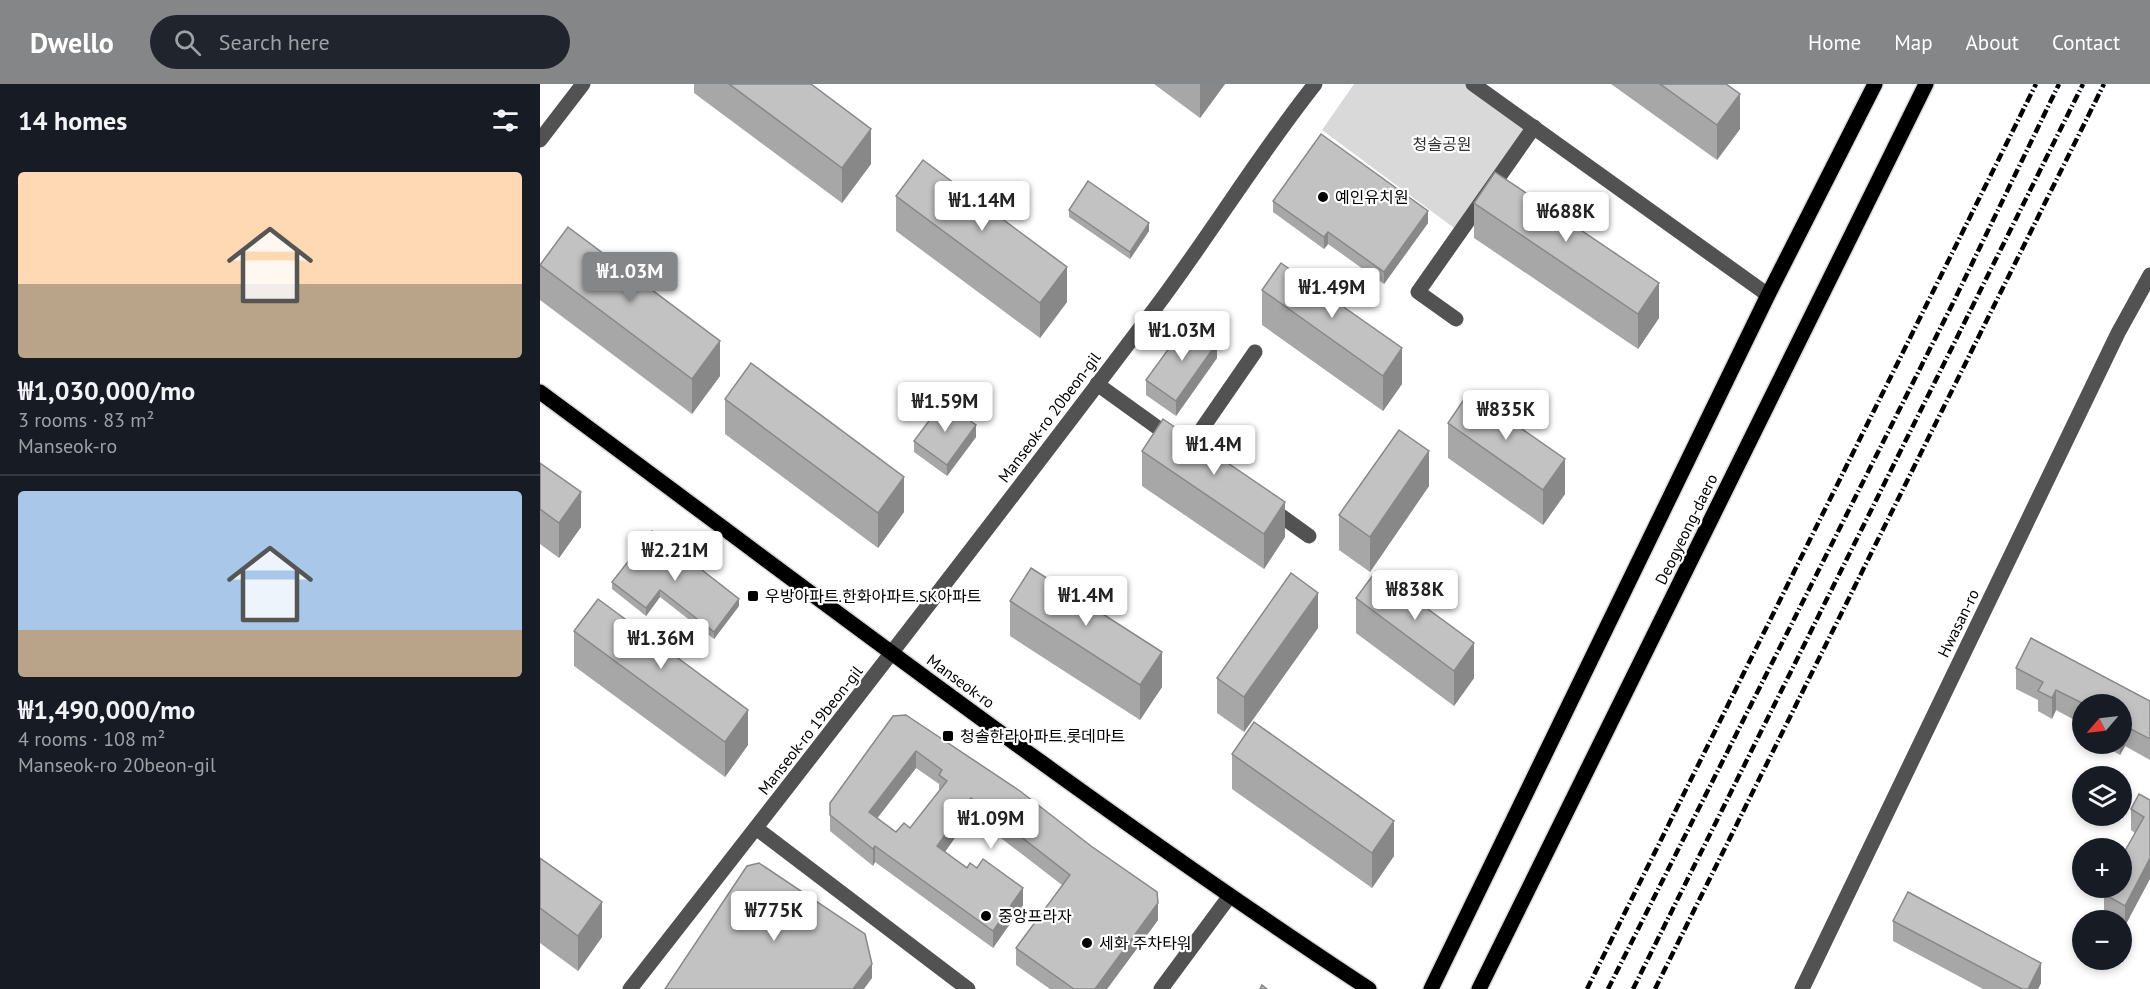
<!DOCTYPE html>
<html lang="en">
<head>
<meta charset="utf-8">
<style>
  body { margin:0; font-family:"PT Sans","Noto Sans KR",sans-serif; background:#20242c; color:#f1f3f6; height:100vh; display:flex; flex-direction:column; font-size:22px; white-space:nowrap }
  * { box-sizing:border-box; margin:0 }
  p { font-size:20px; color:#9ea1a6 }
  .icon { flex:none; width:33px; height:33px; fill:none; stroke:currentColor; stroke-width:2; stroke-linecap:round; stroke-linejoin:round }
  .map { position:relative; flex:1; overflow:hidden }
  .sheet { display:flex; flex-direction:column; background:#171b24; width:540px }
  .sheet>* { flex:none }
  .needle { width:39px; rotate:242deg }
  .controls { position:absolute; left:1532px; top:610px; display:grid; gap:12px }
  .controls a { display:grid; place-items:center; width:60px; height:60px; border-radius:50%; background:#171b24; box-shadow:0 3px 9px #0003; font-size:30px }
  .price { position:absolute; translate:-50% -51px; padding:0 14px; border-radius:6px; background:#fff; color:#222; font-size:20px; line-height:39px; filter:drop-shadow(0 2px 3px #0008) }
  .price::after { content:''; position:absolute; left:50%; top:36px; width:18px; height:14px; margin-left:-9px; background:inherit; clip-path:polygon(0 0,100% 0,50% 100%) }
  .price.on { background:#858687; color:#fff }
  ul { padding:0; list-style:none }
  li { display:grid; align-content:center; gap:12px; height:318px; padding:0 18px }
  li+li { border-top:2px solid #363941 }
  li span { display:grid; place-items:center; height:186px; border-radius:6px; color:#555 }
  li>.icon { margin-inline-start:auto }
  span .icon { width:108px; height:108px; fill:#fffc; stroke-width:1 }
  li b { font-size:26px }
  h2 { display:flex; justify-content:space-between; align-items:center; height:72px; padding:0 18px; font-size:26px }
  header { display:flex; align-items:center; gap:36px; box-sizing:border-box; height:84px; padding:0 30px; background:#858687; color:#fff }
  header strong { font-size:28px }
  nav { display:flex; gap:33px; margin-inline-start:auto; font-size:21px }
  .search { width:420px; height:54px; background:#20242c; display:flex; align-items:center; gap:15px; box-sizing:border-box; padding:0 21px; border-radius:33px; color:#9ea1a6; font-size:22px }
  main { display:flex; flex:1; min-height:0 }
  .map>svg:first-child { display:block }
</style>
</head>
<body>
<header>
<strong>Dwello</strong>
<div class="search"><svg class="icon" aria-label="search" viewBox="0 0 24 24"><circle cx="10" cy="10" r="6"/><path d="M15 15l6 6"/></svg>Search here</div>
<nav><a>Home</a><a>Map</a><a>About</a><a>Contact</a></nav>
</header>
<main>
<section class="sheet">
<h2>14 homes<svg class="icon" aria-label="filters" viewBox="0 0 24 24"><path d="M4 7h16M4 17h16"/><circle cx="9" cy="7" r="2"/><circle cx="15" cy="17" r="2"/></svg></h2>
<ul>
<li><span style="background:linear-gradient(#ffd9b3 60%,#b9a48a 0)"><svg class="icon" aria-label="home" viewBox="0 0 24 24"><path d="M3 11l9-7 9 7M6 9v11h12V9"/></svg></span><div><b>₩1,030,000/mo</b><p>3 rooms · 83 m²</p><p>Manseok-ro</p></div></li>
<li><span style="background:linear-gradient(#a9c7e8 75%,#b9a48a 0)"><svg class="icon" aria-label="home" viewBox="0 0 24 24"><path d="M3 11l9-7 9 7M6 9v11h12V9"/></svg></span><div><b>₩1,490,000/mo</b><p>4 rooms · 108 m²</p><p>Manseok-ro 20beon-gil</p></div></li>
</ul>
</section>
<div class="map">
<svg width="1610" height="905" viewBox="0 0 1610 905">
  <rect width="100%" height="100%" fill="#fff"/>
  <path fill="#d9d9d9" d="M814 0H927L988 45 914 144 782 46Z"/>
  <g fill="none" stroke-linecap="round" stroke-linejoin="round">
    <g stroke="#dbdbdb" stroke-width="18">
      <g id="major">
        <path d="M0 308C274 510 544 718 829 905"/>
        <path d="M891 905 1228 211 1335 0"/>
        <path d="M939 905 1386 0"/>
      </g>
    </g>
    <g stroke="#525252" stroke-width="15">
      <path d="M933 0 1228 211"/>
      <path d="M0 56 43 0"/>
      <path d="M916 235 878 208 994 43"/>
      <path d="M557 300 632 354"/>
      <path d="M648 365 715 268"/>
      <path d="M730 424 769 452"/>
      <path d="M216 744 428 905"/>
      <path d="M90 905C266 680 441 455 613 227 669 153 717 73 775 0"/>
      <path d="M621 905 689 813"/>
      <path d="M1262 905 1578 249 1610 191"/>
    </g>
    <use href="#major" stroke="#000" stroke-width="15"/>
    <g stroke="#000" stroke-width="4.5" stroke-dasharray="9 3 1.5 3" stroke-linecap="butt">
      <path d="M1047 905 1496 0"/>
      <path d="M1068 905 1412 221 1519 0"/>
      <path d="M1093 905 1543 0"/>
      <path d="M1115 905 1564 0"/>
    </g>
  </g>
  <g fill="#a7a7a7" fill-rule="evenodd">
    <path d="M154 0H271L331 80 302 119 154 9Z"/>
    <path d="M614 0H685L660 34Z"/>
    <path d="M1071 0H1186L1200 45 1177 76Z"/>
    <path d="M356 112 527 218 500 254 356 147Z"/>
    <path d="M733 117 888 139 844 200 788 160 784 165 733 128Z"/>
    <path d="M934 119 1119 234 1098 265 934 154Z"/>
    <path d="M529 126 609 147 590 175 529 133Z"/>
    <path d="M0 181 180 292 152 330 0 216Z"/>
    <path d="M722 206 862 300 843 327 722 241Z"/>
    <path d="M677 274 636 332 606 311V296Z"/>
    <path d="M185 315 364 428 338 464 185 350Z"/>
    <path d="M908 339 1025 410 1003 441 908 374Z"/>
    <path d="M436 353 407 392 374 368V357Z"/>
    <path d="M602 367 745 453 724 485 602 402Z"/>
    <path d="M0 379 41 443 19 474 0 460Z"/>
    <path d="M889 402 830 488 799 466V431Z"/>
    <path d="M112 447 199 522 174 555 120 513 106 532 72 505V498Z"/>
    <path d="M816 514 934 594 914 622 816 549Z"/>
    <path d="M470 517 622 603 600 636 470 552Z"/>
    <path d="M778 544 704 648 677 629V594Z"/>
    <path d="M34 547 208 661 185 693 34 582Z"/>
    <path d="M1476 584 1610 617V676L1585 662 1580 671 1566 663V660H1581V621H1542V640L1516 626 1512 635 1498 627V616L1476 605Z"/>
    <path d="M353 632 618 836 567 905H510L476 881V864L522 801 431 731 405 768 483 821 453 864 335 778 333 782 290 747V719ZM376 684 399 700V707L370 744 356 748 337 734Z"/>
    <path d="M692 670 854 772 832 804 692 705Z"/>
    <path d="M1610 716 1585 842 1581 840V837H1576L1564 830V810L1566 806 1562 804H1581L1595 749 1591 746V725Z"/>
    <path d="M0 774 62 853 38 887 0 859Z"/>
    <path d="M1353 837 1501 899 1498 905H1443L1353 857Z"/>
  </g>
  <g fill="#888">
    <path d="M660 0H685L660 34Z"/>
    <path d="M1200 10V45L1177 76V41Z"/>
    <path d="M331 45V80L302 119V84Z"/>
    <path d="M888 127V139L844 200V188Z"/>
    <path d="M609 139V147L590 175V168Z"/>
    <path d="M788 148V160L784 165V153Z"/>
    <path d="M527 183V218L500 254V219Z"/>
    <path d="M1119 199V234L1098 265V230Z"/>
    <path d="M180 257V292L152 330V295Z"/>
    <path d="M677 259V274L636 332V317Z"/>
    <path d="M862 264V300L843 327V292Z"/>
    <path d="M436 341V353L407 392V381Z"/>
    <path d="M889 367V402L830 488V453Z"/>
    <path d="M1025 375V410L1003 441V406Z"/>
    <path d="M364 393V428L338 464V429Z"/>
    <path d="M41 408V443L19 474V439Z"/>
    <path d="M745 418V453L724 485V450Z"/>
    <path d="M120 506V513L106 532V524Z"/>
    <path d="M778 509V544L704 648V613Z"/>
    <path d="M199 515V522L174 555V548Z"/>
    <path d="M934 559V594L914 622V587Z"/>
    <path d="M622 568V603L600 636V601Z"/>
    <path d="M1516 606V626L1512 635V614Z"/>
    <path d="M208 626V661L185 693V658Z"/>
    <path d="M1585 642V662L1580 671 1581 649Z"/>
    <path d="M376 667V684L329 745V728Z"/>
    <path d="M431 714V731L397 779V762Z"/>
    <path d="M854 737V772L832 804V769Z"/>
    <path d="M335 762V778L333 782V765Z"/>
    <path d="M1610 774V795L1585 842V822Z"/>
    <path d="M483 804V821L453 864V847Z"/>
    <path d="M62 818V853L38 887V852Z"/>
    <path d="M618 819V836L567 905H555Z"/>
    <path d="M1501 879V899L1498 905H1488Z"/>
    <path d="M332 880V894L324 905H313Z"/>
  </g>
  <g fill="#c2c2c2" stroke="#888" stroke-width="1.5" fill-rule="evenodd">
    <path d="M189 0H271L331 45 302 84Z"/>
    <path d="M1120 0H1186L1200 10 1177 41Z"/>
    <path d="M781 50 888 127 844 188 788 148 784 153 733 117Z"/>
    <path d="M383 76 527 183 500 219 356 112Z"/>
    <path d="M955 88 1119 199 1098 230 934 119Z"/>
    <path d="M548 97 609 139 590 168 529 126Z"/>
    <path d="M28 143 180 257 152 295 0 181Z"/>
    <path d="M741 179 862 264 843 292 722 206Z"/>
    <path d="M648 238 677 259 636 317 606 296Z"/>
    <path d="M211 279 364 393 338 429 185 315Z"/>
    <path d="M929 308 1025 375 1003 406 908 339Z"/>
    <path d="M403 318 436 341 407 381 374 357Z"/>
    <path d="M623 335 745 418 724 450 602 367Z"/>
    <path d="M859 346 889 367 830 453 799 431Z"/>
    <path d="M0 379 41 408 19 439 0 425Z"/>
    <path d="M112 447 199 515 174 548 120 506 106 524 72 498Z"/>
    <path d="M491 484 622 568 600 601 470 517Z"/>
    <path d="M836 487 934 559 914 587 816 514Z"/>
    <path d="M751 489 778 509 704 613 677 594Z"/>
    <path d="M58 515 208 626 185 658 34 547Z"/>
    <path d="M1491 554 1610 617V655L1585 642 1581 649V621H1546L1516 606 1512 614 1498 607 1503 598 1476 584Z"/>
    <path d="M366 631 480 707 551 762 617 808 618 819 555 905H534L476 864 530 791 431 714 397 762 427 784 430 779 437 784 443 775 483 804 453 847 335 762 333 765 290 731V719L353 632ZM376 667 402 686 399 691 407 697 370 744 364 739 356 748 329 728Z"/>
    <path d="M714 638 854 737 832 769 692 670Z"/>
    <path d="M1599 710 1610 716V774L1585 822 1564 810 1567 804H1581V774L1604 733 1591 725Z"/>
    <path d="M0 774 62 818 38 852 0 824Z"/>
    <path d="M219 779 325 850 332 880 313 905H125L207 782Z"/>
    <path d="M1368 808 1501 879 1488 905H1482L1353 837Z"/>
    <path d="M722 901 727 905H720Z"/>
  </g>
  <g fill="#000" stroke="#fff" stroke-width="2">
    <circle cx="783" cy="113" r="6"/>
    <rect x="207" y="506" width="12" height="12" rx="3"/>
    <rect x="402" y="646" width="12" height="12" rx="3"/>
    <circle cx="446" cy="832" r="6"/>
    <circle cx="547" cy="859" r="6"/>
  </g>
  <g text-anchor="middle" stroke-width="4.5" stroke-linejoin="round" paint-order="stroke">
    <g font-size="16" fill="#303030" stroke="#fff">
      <text x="902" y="66">청솔공원</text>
    </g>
    <g font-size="16" fill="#000" stroke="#fff" text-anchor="start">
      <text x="795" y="119">예인유치원</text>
      <text x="225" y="518">우방아파트.한화아파트.SK아파트</text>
      <text x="420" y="658">청솔한라아파트.롯데마트</text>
      <text x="458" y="838">중앙프라자</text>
      <text x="559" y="865">세화 주차타워</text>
    </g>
    <g font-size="16" fill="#000" stroke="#fff">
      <text transform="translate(509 333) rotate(-53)" y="6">Manseok-ro 20beon-gil</text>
      <text transform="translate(1146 445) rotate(-64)" y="6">Deogyeong-daero</text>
      <text transform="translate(1418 539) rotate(-64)" y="6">Hwasan-ro</text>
      <text transform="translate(421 597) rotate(36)" y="6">Manseok-ro</text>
      <text transform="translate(270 646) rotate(-52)" y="6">Manseok-ro 19beon-gil</text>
    </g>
  </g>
</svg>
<div class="controls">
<a><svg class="needle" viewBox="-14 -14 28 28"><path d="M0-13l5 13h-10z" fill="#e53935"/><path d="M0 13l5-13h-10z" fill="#9ea1a6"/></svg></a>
<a><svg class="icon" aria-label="layers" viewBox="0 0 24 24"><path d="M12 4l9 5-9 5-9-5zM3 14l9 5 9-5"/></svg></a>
<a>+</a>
<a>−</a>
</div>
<b class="price" style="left:442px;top:148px">₩1.14M</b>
<b class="price" style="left:1026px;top:159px">₩688K</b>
<b class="price on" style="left:90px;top:219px">₩1.03M</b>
<b class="price" style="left:792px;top:235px">₩1.49M</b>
<b class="price" style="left:642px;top:278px">₩1.03M</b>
<b class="price" style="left:405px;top:349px">₩1.59M</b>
<b class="price" style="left:966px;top:357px">₩835K</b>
<b class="price" style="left:674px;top:392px">₩1.4M</b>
<b class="price" style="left:135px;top:498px">₩2.21M</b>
<b class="price" style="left:875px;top:537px">₩838K</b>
<b class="price" style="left:546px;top:543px">₩1.4M</b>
<b class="price" style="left:121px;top:586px">₩1.36M</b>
<b class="price" style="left:451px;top:766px">₩1.09M</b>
<b class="price" style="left:234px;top:858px">₩775K</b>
</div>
</main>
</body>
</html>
